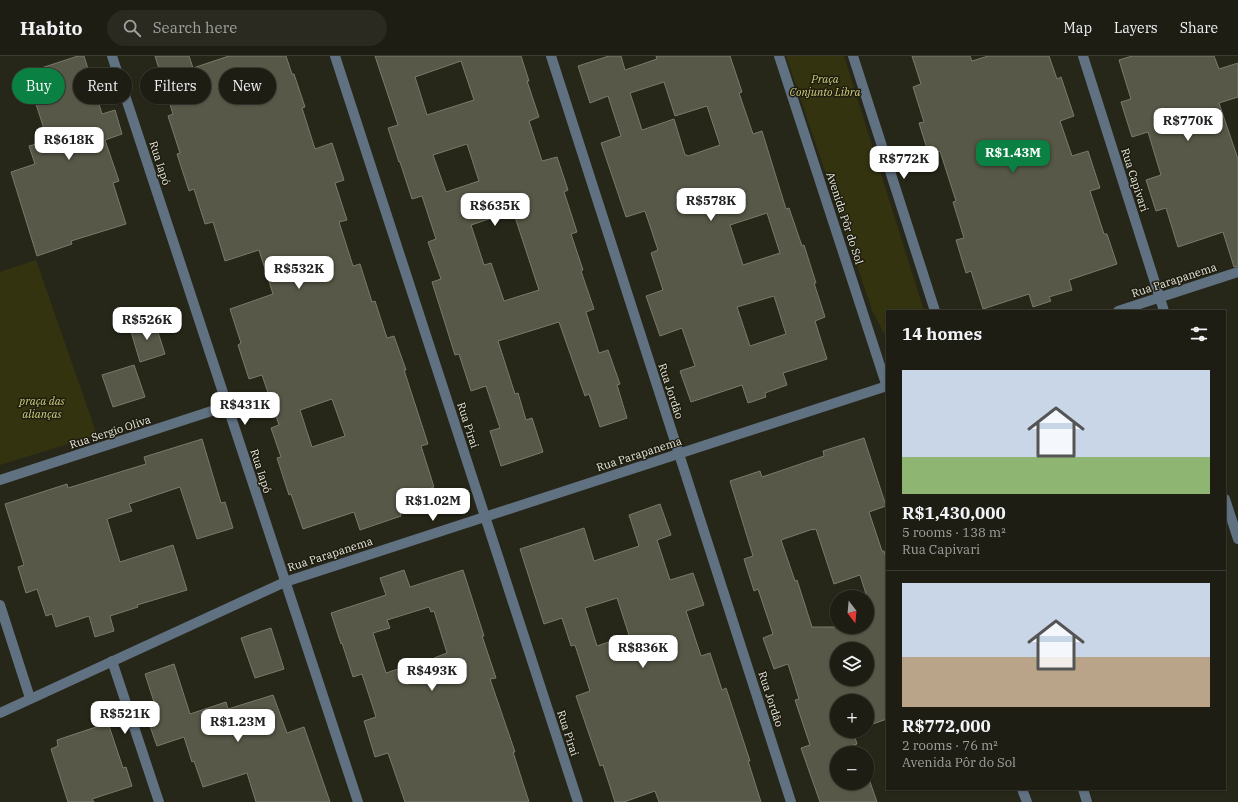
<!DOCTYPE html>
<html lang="en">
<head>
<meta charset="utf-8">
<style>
  body { margin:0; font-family:"IBM Plex Serif",serif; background:#2a2a21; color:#f1f3f6; height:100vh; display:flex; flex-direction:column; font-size:15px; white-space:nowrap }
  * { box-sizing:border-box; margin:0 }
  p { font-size:13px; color:#a0a2a0 }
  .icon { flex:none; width:22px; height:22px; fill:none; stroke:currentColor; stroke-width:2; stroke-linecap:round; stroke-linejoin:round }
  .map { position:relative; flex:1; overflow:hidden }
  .sheet { position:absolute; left:886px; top:254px; width:340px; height:480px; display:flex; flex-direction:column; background:#1d1d13; border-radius:0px; box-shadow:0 1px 3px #0004,0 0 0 1px #3b3b33 }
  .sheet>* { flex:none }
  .guide { position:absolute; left:12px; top:12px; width:380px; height:36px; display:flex; gap:8px }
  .needle { width:26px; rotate:164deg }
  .fabs { position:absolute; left:830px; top:534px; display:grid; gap:8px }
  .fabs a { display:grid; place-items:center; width:44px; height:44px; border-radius:50%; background:#1d1d13; box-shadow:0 1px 3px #0004,0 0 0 1px #3b3b33; font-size:20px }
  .price { position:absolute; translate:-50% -34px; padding:0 9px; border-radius:8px; background:#fff; color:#222; font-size:13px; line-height:26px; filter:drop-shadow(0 1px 2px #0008) }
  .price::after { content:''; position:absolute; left:50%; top:24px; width:12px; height:9px; margin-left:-6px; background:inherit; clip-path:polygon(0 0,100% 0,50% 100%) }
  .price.selected { background:#0b8043; color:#fff }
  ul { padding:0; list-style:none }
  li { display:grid; align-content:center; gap:8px; height:212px; padding:0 16px }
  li+li { border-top:1px solid #3b3b33 }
  li span { display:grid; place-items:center; height:124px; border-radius:0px; color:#555 }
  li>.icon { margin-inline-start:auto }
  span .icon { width:72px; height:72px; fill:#fffc; stroke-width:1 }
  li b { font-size:17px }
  h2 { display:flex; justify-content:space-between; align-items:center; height:48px; padding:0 16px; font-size:17px }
  .pill { padding:0 14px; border-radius:18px; background:#1d1d13; box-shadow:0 1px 3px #0004,0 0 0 1px #3b3b33; font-size:14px; line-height:36px }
  .pill.selected { background:#0b8043; color:#fff }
  header { display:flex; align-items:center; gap:24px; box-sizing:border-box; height:56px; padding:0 20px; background:#1d1d13; border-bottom:1px solid #3b3b33 }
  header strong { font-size:19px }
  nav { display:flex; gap:22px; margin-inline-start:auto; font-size:14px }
  .search { width:280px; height:36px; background:#2a2a21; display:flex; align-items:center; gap:10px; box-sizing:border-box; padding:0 14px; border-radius:22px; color:#a0a2a0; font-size:15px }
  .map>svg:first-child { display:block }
</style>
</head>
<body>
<header>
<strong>Habito</strong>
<div class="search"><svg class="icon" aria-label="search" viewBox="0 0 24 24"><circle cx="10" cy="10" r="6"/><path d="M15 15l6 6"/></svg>Search here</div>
<nav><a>Map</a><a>Layers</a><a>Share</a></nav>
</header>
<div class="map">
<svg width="1238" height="746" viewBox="0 0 1238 746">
  <rect width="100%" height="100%" fill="#272719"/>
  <g fill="#34330f">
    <path d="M786 0H844L924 255H887V283L872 254Z"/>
    <path d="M36 204 97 379 0 409V216Z"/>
  </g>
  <g fill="#585848" stroke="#7b7a6a" fill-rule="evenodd">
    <path d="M78 0H84L102 58 115 54 122 78 105 84 119 125 113 127 126 168 71 185 72 188 37 200 11 116 35 108 29 90 40 87 37 79 45 76 26 17Z"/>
    <path d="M155 0H189L193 12 229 0H286L292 18H294L305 51 302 52 315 93 332 87 344 124 335 127 347 164 339 166 353 210 360 208 372 246 375 245 387 282 394 280 406 314H404L428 388 421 390 434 431 396 443 401 460 360 474 354 456 303 473 291 438 289 439 277 402 281 401 271 372 279 369 262 319 249 323 238 289 241 287 230 253 273 238 259 194 225 205 213 166 205 168 194 133 189 135 177 98 180 97 168 60 173 58ZM332 343 345 380 312 391 300 354Z"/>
    <path d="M375 0H521L529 25H527L539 61 529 65 542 105 557 101 568 134 564 136 577 176 571 178 583 214 581 215 594 253 586 256 599 297 608 294 620 328 617 329 627 362 600 371 589 338 585 340 559 266 498 285 515 338 518 337 526 364 532 362 543 396 501 410 490 375 500 372 486 330 471 335 459 298 455 299 432 226 441 223 428 186 436 183 422 140 412 143 400 106H399L388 72 398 69ZM461 5 474 44 427 59 415 21ZM467 88 479 125 446 136 433 99ZM513 155 539 234 504 245 491 207 484 209 471 169Z"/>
    <path d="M609 0H621L625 14 657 3 656 0H730L742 36 739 37 753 78 762 75 786 153 789 152 802 190 804 189 816 227H814L825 261 815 265 827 303 783 317 787 329 765 337 766 341 748 347 742 329 691 346 680 315 695 310 682 272 660 280 646 240 663 234 651 197 658 194 645 155 626 161 601 87 621 80 608 40 590 47 578 10ZM664 26 675 60 707 50 720 89 688 100 687 99H685L674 63 642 74 630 37ZM767 157 780 197 743 209 730 169ZM774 240 786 278 750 290 737 251Z"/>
    <path d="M912 0H970L972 5 988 0H1049L1057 23 1061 21 1074 60 1060 65 1072 100 1088 95 1100 132 1090 135 1104 178H1107L1117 208 1069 224 1072 234 1049 241 1051 245 1033 251 1029 238 983 253 971 215 966 217 956 184 964 182 953 146 956 145 940 95 929 99 919 67 924 66 913 31 921 28Z"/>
    <path d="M1132 0H1214L1219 13 1238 7V41L1219 47 1238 103V210L1234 211 1223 176 1178 191 1166 152 1156 155 1146 124 1161 119 1148 76 1132 81 1121 46 1131 43 1119 4Z"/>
    <path d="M154 264 165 298 140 306 130 272Z"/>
    <path d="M134 309 145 341 113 351 102 319Z"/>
    <path d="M864 382 886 450 869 456 882 495H884L887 505V663L867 670V645H837V675H853L857 688 848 691 850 697H837V727H867V724L869 723 877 746H820L801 692 810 689 795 644 799 643 788 608 774 613 763 582 773 578 758 533 754 535 744 503 753 500 730 425 760 415 762 421 824 400 823 395ZM813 473V474L816 473 834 528 860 519 867 541V571H812L797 524 795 525 781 484ZM837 593H867V623H837Z"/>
    <path d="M202 383 221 447 225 446 233 472 197 483 180 431 129 448 132 455 107 463 120 506 173 489 187 534 137 549 138 551 110 560 114 575 95 581 89 560 56 571 52 558 46 560 37 533 26 537 18 511 24 509 5 448 67 428 68 432 146 408 144 401Z"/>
    <path d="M660 448 671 479 657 484 670 524 693 517 704 549 686 555 701 600 710 597 722 634 726 632 750 705H748L761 746H659L655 735 624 746H615L603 709 600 710 576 640 590 635 575 589 571 590 562 562 544 568 520 493 584 472 594 505 639 490 629 459ZM617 542 629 579 597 590 585 552Z"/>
    <path d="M404 514 410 531 463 514 484 580H482L496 622 490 623 515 696H513L529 746H405L388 697 375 701 364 665 376 661 362 618 353 621 342 587 341 588 331 557 386 539 380 522ZM429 551 431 556 434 555 447 597 434 602 439 618 406 629 401 612 386 617 373 577 390 572 387 564Z"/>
    <path d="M271 572 284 613 255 622 241 582Z"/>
    <path d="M174 608 190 658 226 646 228 653 273 639 287 677 304 671 330 746H256L247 717 203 731 194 705 192 706 184 681 157 690 145 656 156 652 145 618Z"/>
    <path d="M108 667 123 712 126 711 132 730 92 743 94 746H68L51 693 58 690 57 684Z"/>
  </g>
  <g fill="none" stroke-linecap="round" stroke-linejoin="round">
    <g stroke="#607182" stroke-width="10">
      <path d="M112 0 358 746"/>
      <path d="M335 0 578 746"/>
      <path d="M551 0 791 746"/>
      <path d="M779 0 887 331"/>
      <path d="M853 0 935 255"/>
      <path d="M1083 0 1164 255"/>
      <path d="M1118 255 1238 216"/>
      <path d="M0 424 227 350"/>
      <path d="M1225 443 1238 483"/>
      <path d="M0 549 30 642"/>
      <path d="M112 605 159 746"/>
      <path d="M0 657 285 526 887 330"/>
      <path d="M1022 733 1027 746"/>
      <path d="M1083 733 1087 746"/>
    </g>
  </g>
  <g text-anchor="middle" stroke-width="3" stroke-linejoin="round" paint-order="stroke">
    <g font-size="11" font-style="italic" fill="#d1ce7c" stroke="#1e1d10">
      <text x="825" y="27">Praça<tspan x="825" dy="13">Conjunto Libra</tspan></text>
      <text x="42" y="349">praça das<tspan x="42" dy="13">alianças</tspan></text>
    </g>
    <g font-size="11" fill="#ebebe2" stroke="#1e1d10">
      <text transform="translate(160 107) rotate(72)" y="4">Rua Iapó</text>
      <text transform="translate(1135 124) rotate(72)" y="4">Rua Capivari</text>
      <text transform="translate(845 162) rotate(72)" y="4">Avenida Pôr do Sol</text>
      <text transform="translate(1174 224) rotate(-18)" y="4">Rua Parapanema</text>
      <text transform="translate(671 335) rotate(72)" y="4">Rua Jordão</text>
      <text transform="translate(468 369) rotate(72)" y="4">Rua Pirai</text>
      <text transform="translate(110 376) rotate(-18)" y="4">Rua Sergio Oliva</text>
      <text transform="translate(639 398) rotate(-18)" y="4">Rua Parapanema</text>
      <text transform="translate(261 415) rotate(72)" y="4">Rua Iapó</text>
      <text transform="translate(330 498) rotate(-18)" y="4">Rua Parapanema</text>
      <text transform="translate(771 643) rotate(72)" y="4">Rua Jordão</text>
      <text transform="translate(568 677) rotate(72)" y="4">Rua Pirai</text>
    </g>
  </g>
</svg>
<div class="fabs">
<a><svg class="needle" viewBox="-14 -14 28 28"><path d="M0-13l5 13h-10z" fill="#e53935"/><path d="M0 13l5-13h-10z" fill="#a0a2a0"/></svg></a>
<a><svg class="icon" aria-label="layers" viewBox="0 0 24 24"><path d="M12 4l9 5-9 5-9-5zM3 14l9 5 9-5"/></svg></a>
<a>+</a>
<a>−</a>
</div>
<b class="price" style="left:1188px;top:86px">R$770K</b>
<b class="price" style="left:69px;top:105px">R$618K</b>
<b class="price selected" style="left:1013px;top:118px">R$1.43M</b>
<b class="price" style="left:904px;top:124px">R$772K</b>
<b class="price" style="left:711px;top:166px">R$578K</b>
<b class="price" style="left:495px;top:171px">R$635K</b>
<b class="price" style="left:299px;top:234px">R$532K</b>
<b class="price" style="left:147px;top:285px">R$526K</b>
<b class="price" style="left:245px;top:370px">R$431K</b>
<b class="price" style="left:433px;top:466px">R$1.02M</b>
<b class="price" style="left:643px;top:613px">R$836K</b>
<b class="price" style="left:432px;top:636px">R$493K</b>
<b class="price" style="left:125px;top:679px">R$521K</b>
<b class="price" style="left:238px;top:687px">R$1.23M</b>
<div class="guide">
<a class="pill selected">Buy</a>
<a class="pill">Rent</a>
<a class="pill">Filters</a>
<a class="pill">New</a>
</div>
<section class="sheet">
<h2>14 homes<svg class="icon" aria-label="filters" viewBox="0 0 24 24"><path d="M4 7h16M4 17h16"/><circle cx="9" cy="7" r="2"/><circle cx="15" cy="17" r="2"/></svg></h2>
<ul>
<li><span style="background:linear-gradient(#c9d6e8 70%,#8fb573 0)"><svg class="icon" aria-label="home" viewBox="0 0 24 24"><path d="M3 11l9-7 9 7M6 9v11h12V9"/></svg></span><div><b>R$1,430,000</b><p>5 rooms · 138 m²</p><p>Rua Capivari</p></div></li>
<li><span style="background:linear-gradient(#c9d6e8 60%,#b9a48a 0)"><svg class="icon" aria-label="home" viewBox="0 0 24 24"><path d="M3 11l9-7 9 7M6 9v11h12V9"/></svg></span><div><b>R$772,000</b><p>2 rooms · 76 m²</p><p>Avenida Pôr do Sol</p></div></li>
</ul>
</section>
</div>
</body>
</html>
